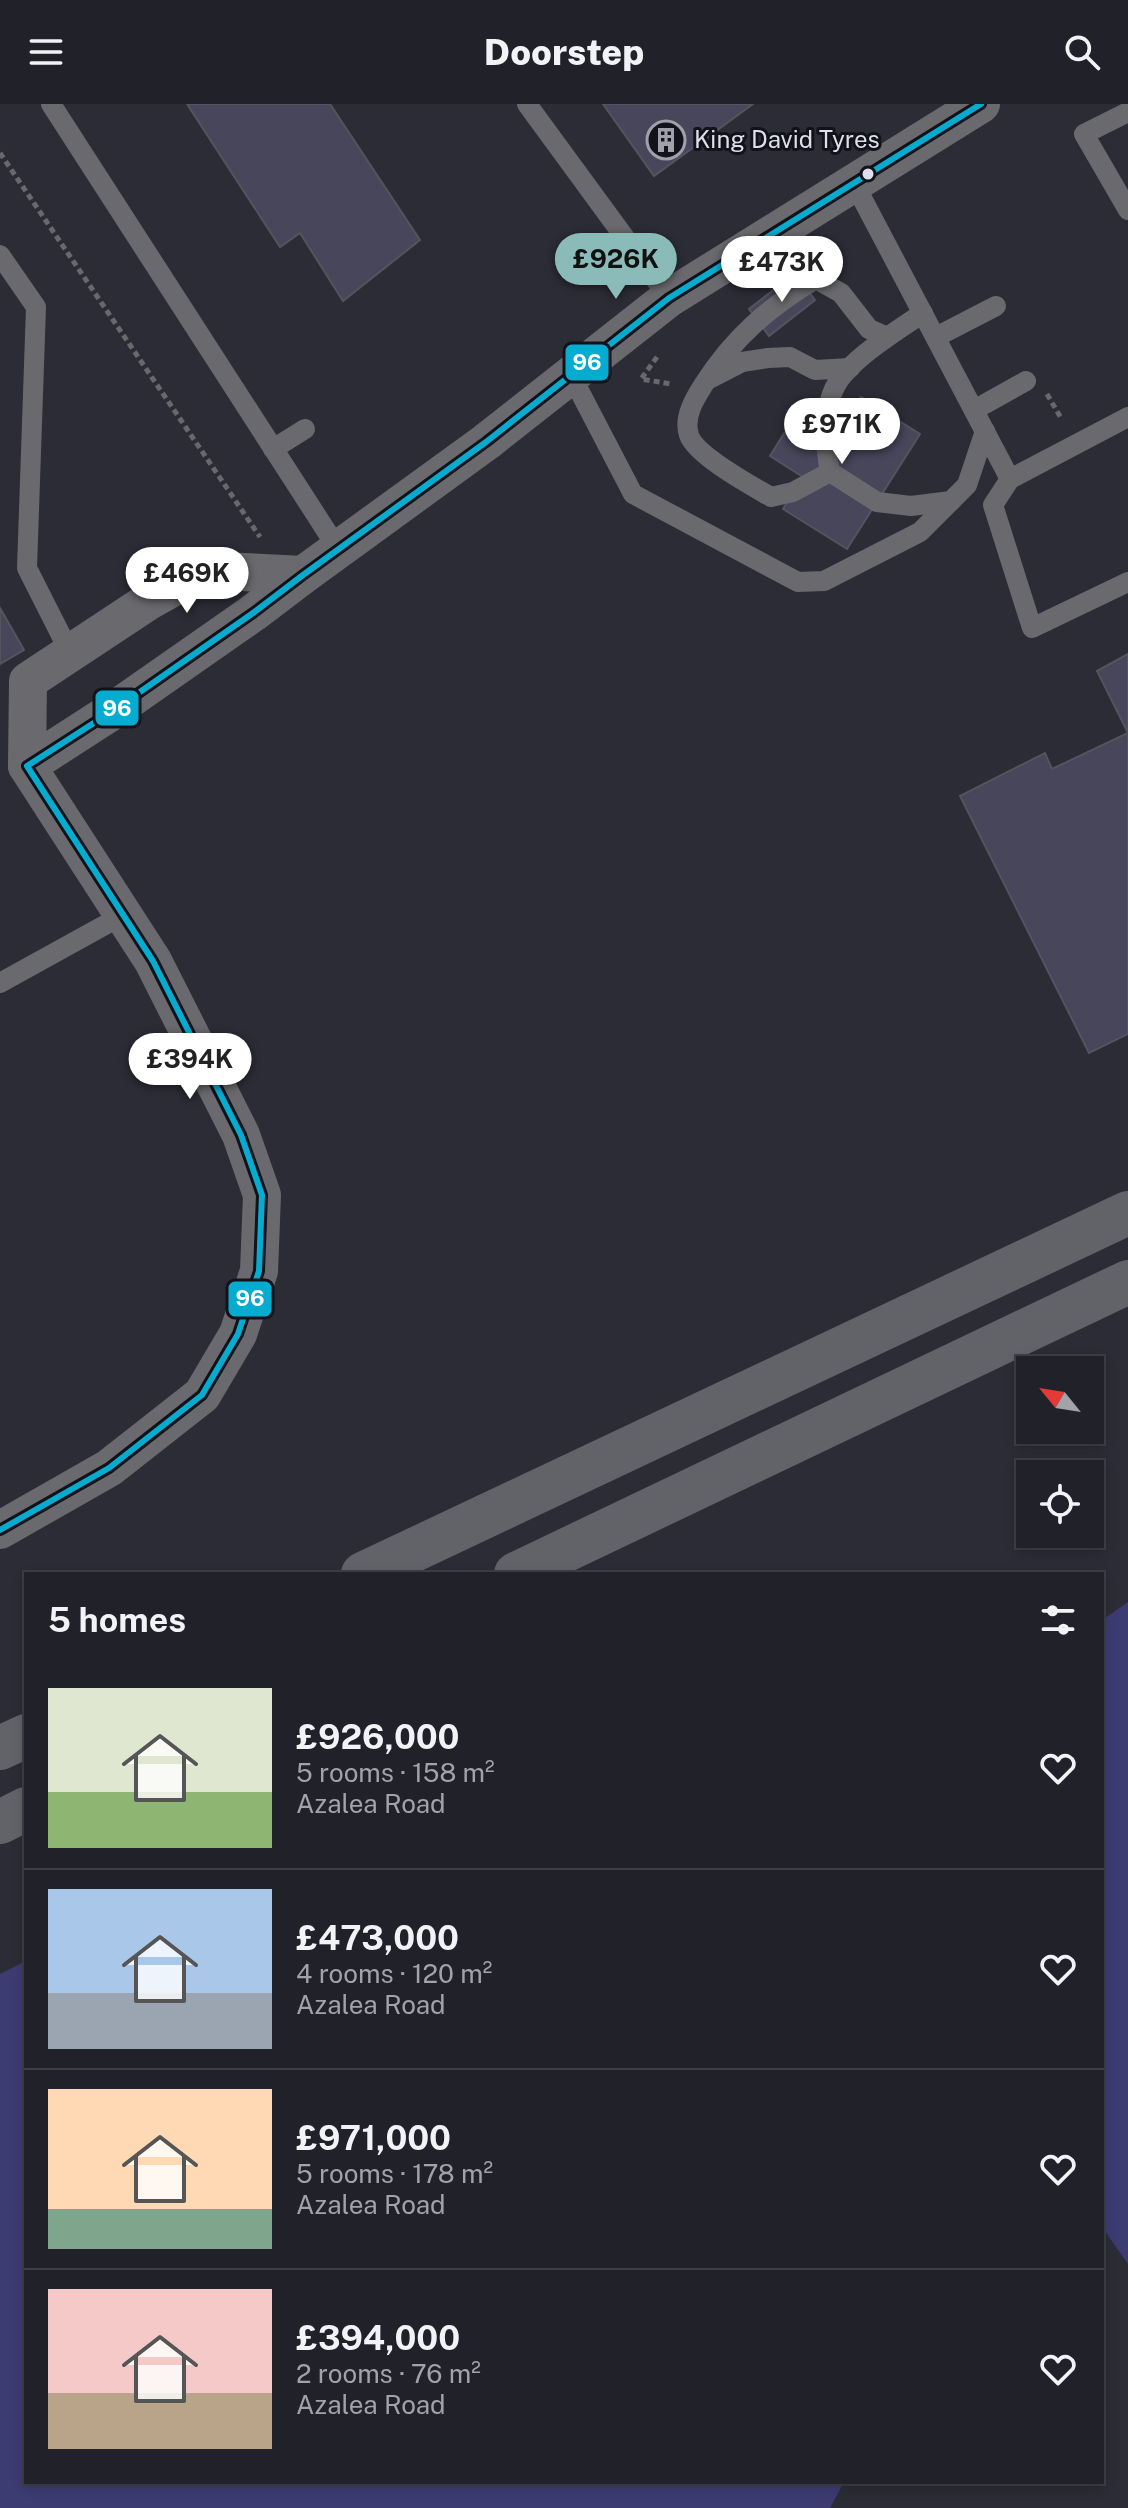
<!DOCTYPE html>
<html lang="en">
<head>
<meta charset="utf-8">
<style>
  body { margin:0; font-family:"Public Sans",sans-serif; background:#292931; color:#f1f3f6; height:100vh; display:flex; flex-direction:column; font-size:30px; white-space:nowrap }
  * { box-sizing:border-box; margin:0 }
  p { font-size:26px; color:#a2a3a8 }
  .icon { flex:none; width:44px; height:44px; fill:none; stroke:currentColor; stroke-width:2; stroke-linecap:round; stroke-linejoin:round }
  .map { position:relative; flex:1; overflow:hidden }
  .details { position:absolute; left:24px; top:1468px; width:1080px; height:912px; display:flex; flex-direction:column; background:#212129; border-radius:0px; box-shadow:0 4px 12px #0003,0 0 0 2px #3e3e46 }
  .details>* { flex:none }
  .needle { width:52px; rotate:300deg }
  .fabs { position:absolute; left:1016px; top:1252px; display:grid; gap:16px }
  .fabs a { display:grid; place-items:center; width:88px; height:88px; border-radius:0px; background:#212129; box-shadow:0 4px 12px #0003,0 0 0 2px #3e3e46; font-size:40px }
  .price { position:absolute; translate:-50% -68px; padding:0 18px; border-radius:28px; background:#fff; color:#222; font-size:26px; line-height:52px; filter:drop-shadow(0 2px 4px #0008) }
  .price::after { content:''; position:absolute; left:50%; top:48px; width:24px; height:18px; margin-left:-12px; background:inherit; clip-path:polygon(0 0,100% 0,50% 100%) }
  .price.on { background:#8bbbb9; color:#111 }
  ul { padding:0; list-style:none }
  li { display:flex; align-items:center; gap:24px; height:200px; padding:0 24px }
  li+li { border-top:2px solid #3e3e46 }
  li span { display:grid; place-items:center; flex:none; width:224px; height:160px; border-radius:0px; color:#555 }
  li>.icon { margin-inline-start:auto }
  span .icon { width:96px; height:96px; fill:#fffc; stroke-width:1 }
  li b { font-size:34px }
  h2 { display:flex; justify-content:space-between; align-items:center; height:96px; padding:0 24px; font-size:34px }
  header { display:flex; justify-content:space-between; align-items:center; height:104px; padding:0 24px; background:#212129; font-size:36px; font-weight:800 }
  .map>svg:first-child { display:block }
</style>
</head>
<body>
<header><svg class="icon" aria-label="menu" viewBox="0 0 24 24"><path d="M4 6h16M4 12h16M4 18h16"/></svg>Doorstep<svg class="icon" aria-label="search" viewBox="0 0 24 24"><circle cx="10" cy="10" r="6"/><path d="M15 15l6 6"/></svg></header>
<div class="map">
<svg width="1128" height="2404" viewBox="0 0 1128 2404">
  <rect width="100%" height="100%" fill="#2c2c37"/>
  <g fill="#3c3c73">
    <path d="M1128 1498V2160L1102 2123V1516Z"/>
    <path d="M26 1857V2378H844L830 2404H0V1870Z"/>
  </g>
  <g fill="#47465a" stroke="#54545e" stroke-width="2">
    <path d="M187 0H330L420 136 343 197 300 129 280 143Z"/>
    <path d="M603 0H753L654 72Z"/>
    <path d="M795 169 815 196 769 232 749 205Z"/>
    <path d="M861 293 920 330 847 445 783 405 803 373 770 352 805 296 843 321Z"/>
    <path d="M0 504 24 546 0 560Z"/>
    <path d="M1128 550V930L1089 949 960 692 1045 649 1052 665 1128 629 1097 567Z"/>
  </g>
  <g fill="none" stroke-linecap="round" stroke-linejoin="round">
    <g stroke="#68686d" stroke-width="5" stroke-dasharray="6 4" stroke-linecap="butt">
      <path d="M0 49 260 433"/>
      <path d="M657 253 641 275 671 280"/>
      <path d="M1047 290 1061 314 1063 313"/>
    </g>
    <g stroke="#6a6a6e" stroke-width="20">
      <path d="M51 0 338 445"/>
      <path d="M527 0 669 194"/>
      <path d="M1128 8 1084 30 1128 106"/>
      <path d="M854 79 1010 375 1128 313"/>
      <path d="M0 151 36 203 27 464 70 549"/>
      <path d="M923 209C899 225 861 249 843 271 822 295 824 338 830 368L877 398 911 402 951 397"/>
      <path d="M936 233 996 202"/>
      <path d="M571 271 633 390 798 478 824 477 920 428 967 381 985 327"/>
      <path d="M707 276 742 258 768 254 790 253 815 266 850 264"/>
      <path d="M974 306 1026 277"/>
      <path d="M273 345 305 325"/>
      <path d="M830 368 793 388 771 393C752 382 695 351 689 331 683 313 695 294 704 280 733 234 769 203 816 175L841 189 869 225 887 233"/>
      <path d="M1010 375 993 401 1032 524 1128 478"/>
      <path d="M0 879 123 811"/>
    </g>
    <g stroke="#6a6a6e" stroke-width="38">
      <path d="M27 662 28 577 149 497 204 466 303 471"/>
      <path d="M0 1426 109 1364 202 1291 238 1230 259 1167 262 1091 241 1031 153 857 27 662 117 604 253 509 303 471 486 338 669 194 981 0"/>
    </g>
    <g stroke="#626269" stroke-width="44">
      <path d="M363 1470 1128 1109"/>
      <path d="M516 1470 1128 1178"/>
      <path d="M0 1644 26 1632"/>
      <path d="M0 1718 26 1705"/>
    </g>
    <g stroke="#11121a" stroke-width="12">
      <path id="bus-1" d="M0 1426 109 1364 202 1291 238 1230 259 1167 262 1091 241 1031 153 857 27 662 117 604 253 509 303 471 486 338 669 194 981 0"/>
    </g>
    <use href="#bus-1" stroke="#06acd0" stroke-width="6"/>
  </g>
  <defs>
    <g id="building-ring" transform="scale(2)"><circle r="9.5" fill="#11121a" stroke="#a0a0ad" stroke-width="1.5"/><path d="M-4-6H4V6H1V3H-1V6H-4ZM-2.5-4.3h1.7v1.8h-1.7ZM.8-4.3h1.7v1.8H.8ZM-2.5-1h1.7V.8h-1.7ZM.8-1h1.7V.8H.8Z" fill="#a0a0ad"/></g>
  </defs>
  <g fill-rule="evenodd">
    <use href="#building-ring" x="666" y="36"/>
  </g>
  <circle fill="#dedfec" stroke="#11121a" stroke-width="3" cx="868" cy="70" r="7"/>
  <g text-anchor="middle" stroke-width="6" stroke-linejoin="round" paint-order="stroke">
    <g font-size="24" fill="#dedfec" stroke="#11121a" text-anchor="start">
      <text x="694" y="44">King David Tyres</text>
    </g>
  </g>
  <g stroke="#11121a" stroke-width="3">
    <rect x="564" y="239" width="46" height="39" rx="8" fill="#06acd0"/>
    <rect x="94" y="585" width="46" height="38" rx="8" fill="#06acd0"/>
    <rect x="227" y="1176" width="46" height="38" rx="8" fill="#06acd0"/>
  </g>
  <g font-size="22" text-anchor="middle" font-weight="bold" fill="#fff">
    <text x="587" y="266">96</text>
    <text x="117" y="612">96</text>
    <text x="250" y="1202">96</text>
  </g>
</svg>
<div class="fabs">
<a><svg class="needle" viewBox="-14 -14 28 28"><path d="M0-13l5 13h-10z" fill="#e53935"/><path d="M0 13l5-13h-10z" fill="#a2a3a8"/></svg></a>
<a><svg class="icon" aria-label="locate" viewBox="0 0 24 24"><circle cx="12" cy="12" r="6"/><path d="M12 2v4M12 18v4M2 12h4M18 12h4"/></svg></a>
</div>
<b class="price on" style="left:616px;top:197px">£926K</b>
<b class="price" style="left:782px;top:200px">£473K</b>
<b class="price" style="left:842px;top:362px">£971K</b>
<b class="price" style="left:187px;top:511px">£469K</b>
<b class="price" style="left:190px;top:997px">£394K</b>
<section class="details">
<h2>5 homes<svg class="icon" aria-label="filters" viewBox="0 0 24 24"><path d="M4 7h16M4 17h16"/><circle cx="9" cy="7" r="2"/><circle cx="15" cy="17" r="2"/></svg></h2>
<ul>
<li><span style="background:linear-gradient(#dfe7d0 65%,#8fb573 0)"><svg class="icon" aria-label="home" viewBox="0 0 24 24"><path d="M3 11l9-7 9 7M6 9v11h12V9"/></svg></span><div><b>£926,000</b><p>5 rooms · 158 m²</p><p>Azalea Road</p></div><svg class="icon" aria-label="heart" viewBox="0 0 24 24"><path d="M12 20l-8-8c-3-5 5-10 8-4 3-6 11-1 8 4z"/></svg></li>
<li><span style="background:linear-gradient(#a9c7e8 65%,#9aa5b1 0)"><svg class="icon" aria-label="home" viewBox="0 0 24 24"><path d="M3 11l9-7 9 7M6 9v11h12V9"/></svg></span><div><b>£473,000</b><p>4 rooms · 120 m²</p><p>Azalea Road</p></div><svg class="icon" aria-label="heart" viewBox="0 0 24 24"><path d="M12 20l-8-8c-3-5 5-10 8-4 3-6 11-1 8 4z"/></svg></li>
<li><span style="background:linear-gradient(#ffd9b3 75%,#7fa58c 0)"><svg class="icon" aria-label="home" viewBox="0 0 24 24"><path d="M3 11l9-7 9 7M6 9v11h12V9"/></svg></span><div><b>£971,000</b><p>5 rooms · 178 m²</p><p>Azalea Road</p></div><svg class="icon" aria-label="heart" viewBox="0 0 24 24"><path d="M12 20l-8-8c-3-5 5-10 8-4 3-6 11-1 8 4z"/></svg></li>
<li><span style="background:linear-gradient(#f6c9c9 65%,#b9a48a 0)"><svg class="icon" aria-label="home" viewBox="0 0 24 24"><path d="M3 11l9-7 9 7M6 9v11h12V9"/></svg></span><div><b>£394,000</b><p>2 rooms · 76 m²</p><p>Azalea Road</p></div><svg class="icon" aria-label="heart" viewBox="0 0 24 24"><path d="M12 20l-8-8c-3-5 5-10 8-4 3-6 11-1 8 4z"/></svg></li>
</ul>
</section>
</div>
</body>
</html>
